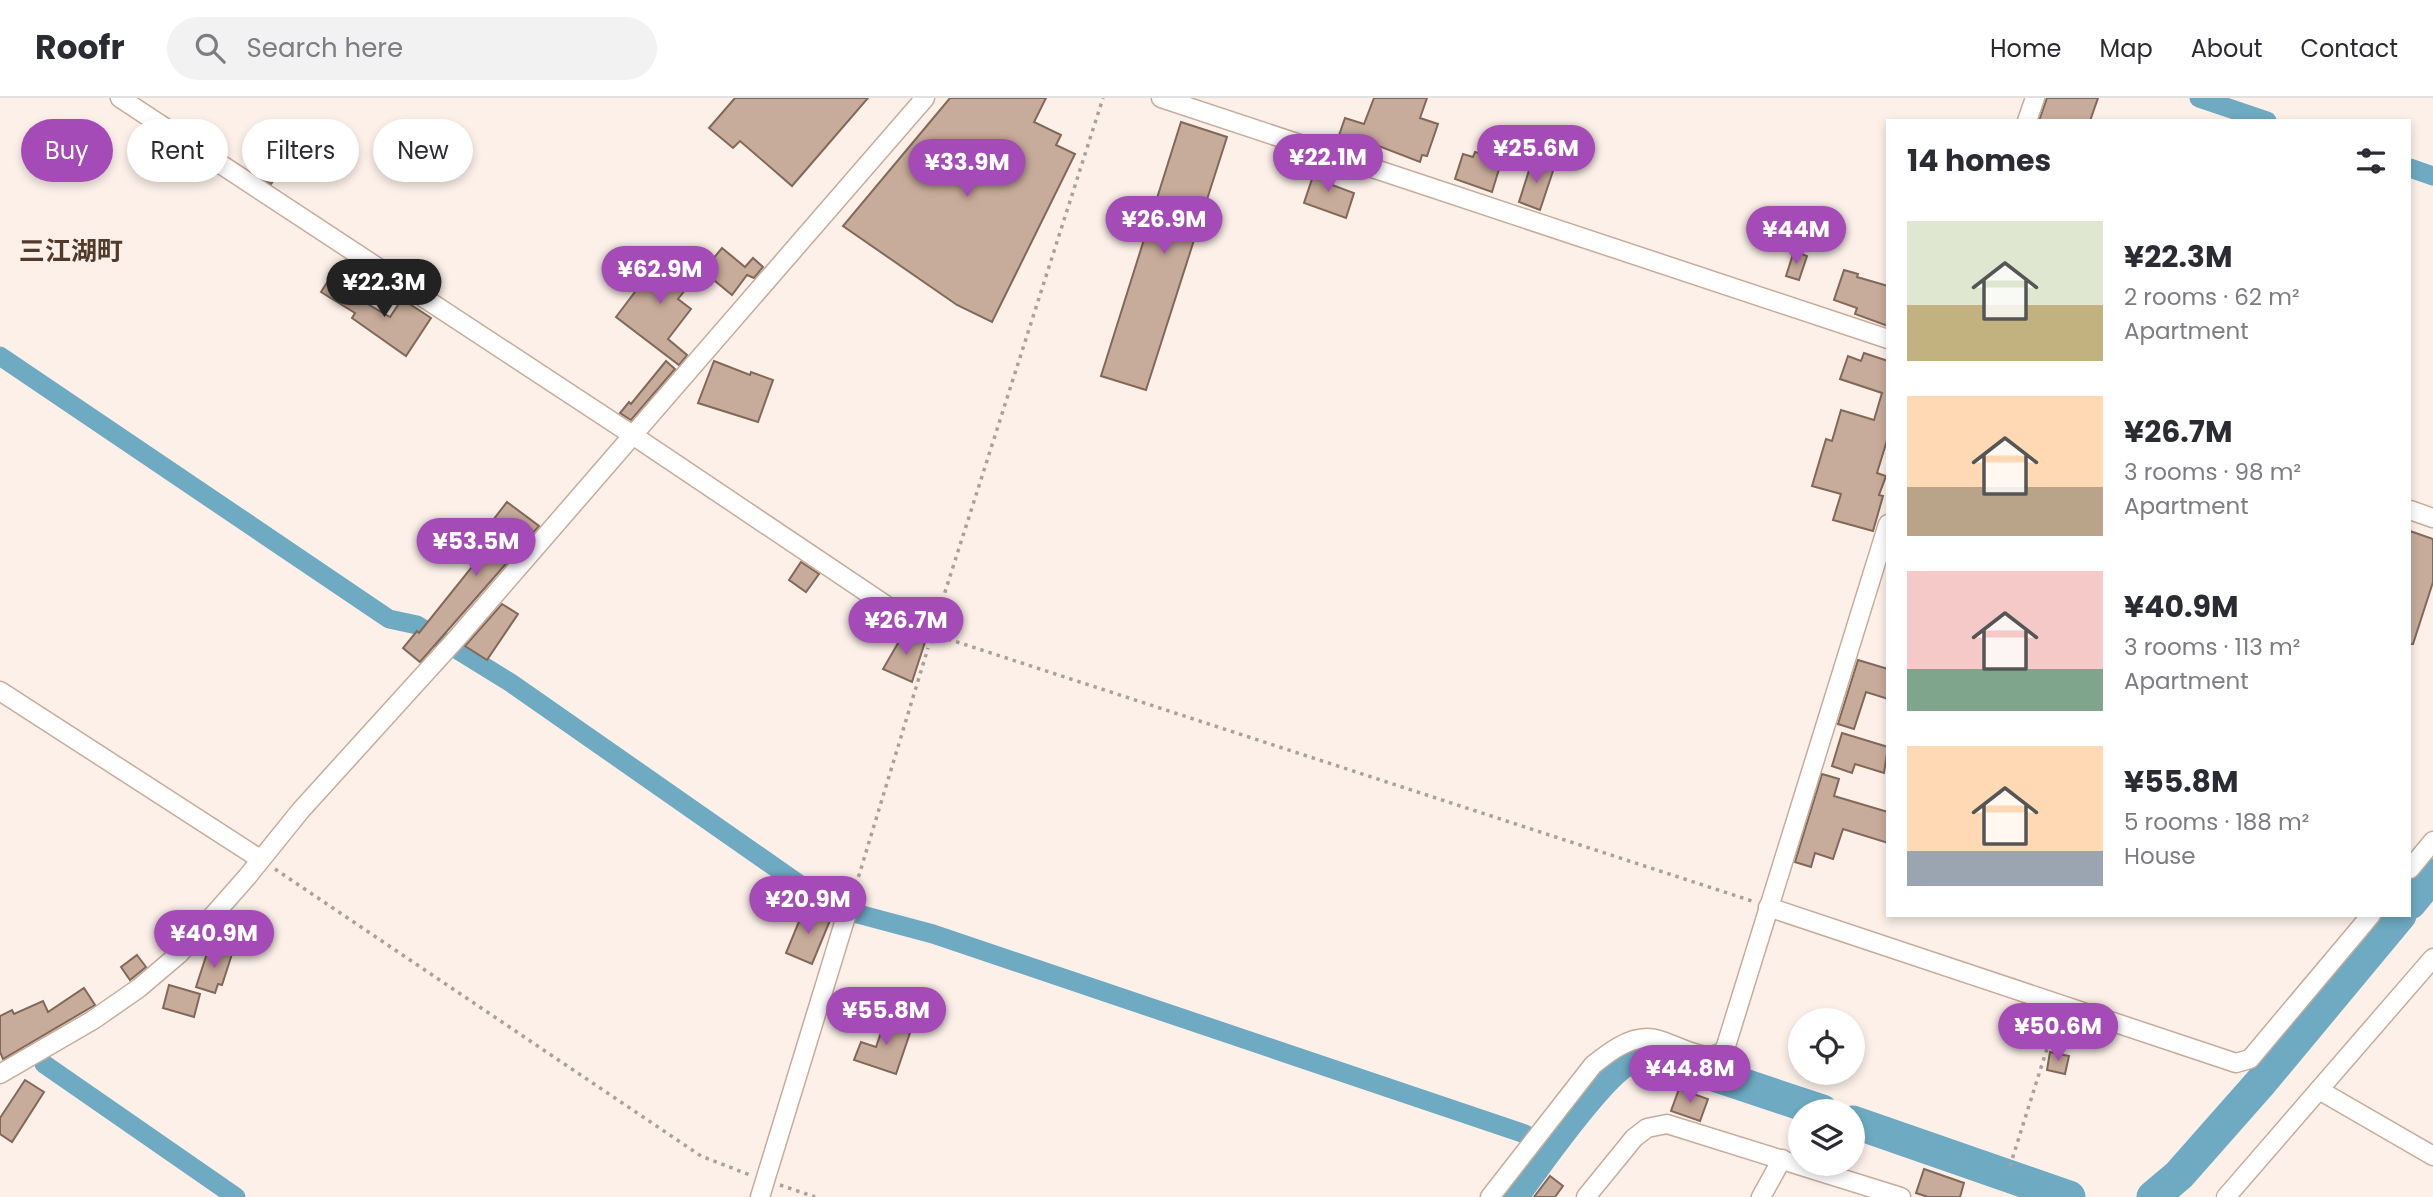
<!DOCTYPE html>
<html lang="en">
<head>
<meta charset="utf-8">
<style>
  body { margin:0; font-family:Poppins,"Noto Sans JP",sans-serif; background:#f2f2f3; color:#2b2b33; height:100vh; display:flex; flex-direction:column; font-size:26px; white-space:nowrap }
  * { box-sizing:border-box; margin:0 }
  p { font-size:23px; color:#7c7c81 }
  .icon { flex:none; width:38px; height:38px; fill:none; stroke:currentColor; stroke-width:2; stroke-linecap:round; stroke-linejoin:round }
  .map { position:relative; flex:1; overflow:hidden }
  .details { position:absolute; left:1886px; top:21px; width:525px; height:798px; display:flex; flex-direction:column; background:#fff; border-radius:0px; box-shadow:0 4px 10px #0003 }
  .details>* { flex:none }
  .banner { position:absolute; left:21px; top:21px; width:665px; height:63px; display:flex; gap:14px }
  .controls { position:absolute; left:1788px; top:910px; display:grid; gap:14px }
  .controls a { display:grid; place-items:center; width:77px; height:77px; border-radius:50%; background:#fff; box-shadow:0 4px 10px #0003; font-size:35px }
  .price { position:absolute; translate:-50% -60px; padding:0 16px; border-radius:24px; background:#a44bb7; color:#fff; font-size:23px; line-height:46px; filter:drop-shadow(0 2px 4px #0008) }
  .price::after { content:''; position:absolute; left:50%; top:42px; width:21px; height:16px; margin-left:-10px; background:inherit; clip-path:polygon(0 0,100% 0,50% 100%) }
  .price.active { background:#222; color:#fff }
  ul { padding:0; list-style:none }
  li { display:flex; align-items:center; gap:21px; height:175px; padding:0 21px }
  li span { display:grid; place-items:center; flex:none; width:196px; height:140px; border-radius:0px; color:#555 }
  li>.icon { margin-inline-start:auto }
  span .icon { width:84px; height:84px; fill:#fffc; stroke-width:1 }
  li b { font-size:30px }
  h2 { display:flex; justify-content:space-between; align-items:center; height:84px; padding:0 21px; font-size:30px }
  .chip { padding:0 24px; border-radius:32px; background:#fff; box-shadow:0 4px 10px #0003; font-size:24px; line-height:63px }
  .chip.active { background:#a44bb7; color:#fff }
  header { display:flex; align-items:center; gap:42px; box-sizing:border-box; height:98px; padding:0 35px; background:#fff; border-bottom:2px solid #e1e1e2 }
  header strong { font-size:33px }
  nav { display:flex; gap:38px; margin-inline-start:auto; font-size:24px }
  .search { width:490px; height:63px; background:#f2f2f3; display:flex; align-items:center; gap:18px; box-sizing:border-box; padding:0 24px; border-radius:38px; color:#7c7c81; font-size:26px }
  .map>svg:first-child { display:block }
</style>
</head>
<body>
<header>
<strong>Roofr</strong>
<div class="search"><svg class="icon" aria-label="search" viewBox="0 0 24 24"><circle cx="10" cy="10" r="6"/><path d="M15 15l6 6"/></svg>Search here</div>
<nav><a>Home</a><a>Map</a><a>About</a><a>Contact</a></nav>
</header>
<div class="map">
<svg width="2433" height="1099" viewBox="0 0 2433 1099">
  <rect width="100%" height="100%" fill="#fcf0e9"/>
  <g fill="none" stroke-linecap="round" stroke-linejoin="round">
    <g stroke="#6eaac2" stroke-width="19">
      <path d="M2199 0 2267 23"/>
      <path d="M2410 70 2433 78"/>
      <path d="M0 258 389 521 417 527 511 585 832 809 933 836 1525 1036"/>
      <path d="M44 966 236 1099"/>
    </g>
    <g stroke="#6eaac2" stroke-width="33">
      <path d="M2410 805 2433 777"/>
      <path d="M1853 1024 2069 1099"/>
      <path d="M1511 1099C1534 1070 1605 962 1638 957 1661 954 1690 968 1711 976 1748 988 1785 1001 1822 1013"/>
      <path d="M2153 1099 2179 1077 2262 983 2400 817"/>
    </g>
  </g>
  <g fill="#c8ac9b" stroke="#826858" stroke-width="2">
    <path d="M735 0H868L792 88 740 43 733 50 709 30Z"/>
    <path d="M950 0H1046L1034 24 1061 37 1056 47 1075 56 992 224 957 207 843 128Z"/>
    <path d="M1374 0H1427L1420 20 1438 26 1427 58 1422 57 1420 64 1371 45 1369 53 1337 43 1345 20 1364 26Z"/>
    <path d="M2047 0H2098L2090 23H2039Z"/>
    <path d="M1181 24 1227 39 1146 292 1101 278Z"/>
    <path d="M262 53 284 67 271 86 250 72Z"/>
    <path d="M1475 54 1499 62 1497 67 1500 68 1492 94 1455 81 1463 56 1473 59Z"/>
    <path d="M1532 63 1554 70 1540 112 1519 104Z"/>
    <path d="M1316 69 1336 75 1332 87 1354 95 1346 120 1304 105Z"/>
    <path d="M722 150 745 169 753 160 763 169 754 180 747 177 732 197 703 173Z"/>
    <path d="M1794 153 1807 158 1799 182 1786 178Z"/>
    <path d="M671 154 698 176 678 201 691 211 668 241 687 257 679 267 616 219 647 178 650 180Z"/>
    <path d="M1844 172 1858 176 1857 179 1888 188V228L1855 216 1857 210 1834 202Z"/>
    <path d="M328 183 390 219 402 201 431 220 406 258 352 220 355 215 321 194Z"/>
    <path d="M1864 255 1888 263V339L1877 375 1886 378 1879 397 1883 398 1873 433 1833 422 1841 396 1812 388 1826 341 1832 343 1841 312 1874 322 1882 295 1840 281 1848 258 1861 263Z"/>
    <path d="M666 263 675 271 631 322 620 315 629 304 631 306Z"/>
    <path d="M714 263 750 277 751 274 773 282 758 324 698 305Z"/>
    <path d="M507 404 539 428 420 564 403 550 417 533 419 535 496 439 486 431Z"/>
    <path d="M2410 433 2433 441V484L2413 546H2410Z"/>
    <path d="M801 464 819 476 806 494 789 482Z"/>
    <path d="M502 506 518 516 487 562 465 548Z"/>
    <path d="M905 533 925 544 912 584 883 571Z"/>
    <path d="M1858 562 1888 571V601L1866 594 1854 631 1838 626Z"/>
    <path d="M1842 635 1888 649 1884 675 1855 666 1852 675 1832 668Z"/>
    <path d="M1822 676 1839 681 1834 698 1888 714V745L1843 731 1833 761 1815 755 1811 769 1795 764Z"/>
    <path d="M805 809 831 820 812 866 786 855Z"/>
    <path d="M209 849 232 856 222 887 218 886 215 895 196 889Z"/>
    <path d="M137 857 146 869 130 882 121 869Z"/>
    <path d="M169 887 200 896 194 919 163 910Z"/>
    <path d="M84 890 95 907 3 961 0 954V918L12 912 14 916 43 903 48 914Z"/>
    <path d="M886 920 912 929 896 976 854 962 861 944 876 949Z"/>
    <path d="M2050 954 2069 958 2065 976 2047 972Z"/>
    <path d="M25 982 44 994 12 1044 0 1036V1020Z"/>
    <path d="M1679 991 1708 1001 1700 1023 1671 1013Z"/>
    <path d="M1924 1071 1964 1085 1960 1099H1928L1916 1095Z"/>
    <path d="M1550 1078 1563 1088 1555 1099H1534Z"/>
  </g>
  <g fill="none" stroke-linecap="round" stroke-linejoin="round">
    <g stroke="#c7ab9a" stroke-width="21">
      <g id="minor">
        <path d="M120 0 634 338 902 518 933 535"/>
        <path d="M1161 0 1888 241"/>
        <path d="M2027 23 2035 0"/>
        <path d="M2410 412 2433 420"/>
        <path d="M0 593 260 761"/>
        <path d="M2410 771 2433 743"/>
        <path d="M1768 809 2236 965 2250 961 2371 817"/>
        <path d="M0 976 93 922 139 890 179 856 247 779 301 712 458 539 925 0"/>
        <path d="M2319 992 2433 1058"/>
        <path d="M760 1099 851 802"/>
        <path d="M1490 1099 1593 967C1608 955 1627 940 1647 940 1671 940 1706 971 1725 951L1888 426"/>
        <path d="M1586 1099 1634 1040 1647 1030 1667 1026 1901 1099"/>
        <path d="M1761 1099 1782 1061"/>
        <path d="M2226 1099 2433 860"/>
      </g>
    </g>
    <g stroke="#aca19a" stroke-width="3.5" stroke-dasharray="3.5 5" stroke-linecap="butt">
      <path d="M937 519 1103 0"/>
      <path d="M948 541 1752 803"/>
      <path d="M275 771 701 1058 750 1077"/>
      <path d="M856 787 928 550"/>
      <path d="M2010 1068 2056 922"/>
      <path d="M780 1087 815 1099"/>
    </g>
    <use href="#minor" stroke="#fff" stroke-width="18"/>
  </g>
  <g text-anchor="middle" stroke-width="7" stroke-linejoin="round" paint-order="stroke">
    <g font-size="26" font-weight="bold" fill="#513a2b" stroke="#fcf0e9">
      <text x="71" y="162">三江湖町</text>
    </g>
  </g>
</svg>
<div class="controls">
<a><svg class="icon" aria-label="locate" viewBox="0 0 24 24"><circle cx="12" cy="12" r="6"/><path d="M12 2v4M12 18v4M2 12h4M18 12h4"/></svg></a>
<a><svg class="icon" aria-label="layers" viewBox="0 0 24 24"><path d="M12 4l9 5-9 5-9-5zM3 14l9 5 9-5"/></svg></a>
</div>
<b class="price" style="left:1536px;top:87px">¥25.6M</b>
<b class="price" style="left:1328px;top:96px">¥22.1M</b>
<b class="price" style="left:967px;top:101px">¥33.9M</b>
<b class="price" style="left:1164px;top:158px">¥26.9M</b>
<b class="price" style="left:1796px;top:168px">¥44M</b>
<b class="price" style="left:660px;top:208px">¥62.9M</b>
<b class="price active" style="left:384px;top:221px">¥22.3M</b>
<b class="price" style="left:476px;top:480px">¥53.5M</b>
<b class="price" style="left:906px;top:559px">¥26.7M</b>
<b class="price" style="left:808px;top:838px">¥20.9M</b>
<b class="price" style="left:214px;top:872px">¥40.9M</b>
<b class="price" style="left:886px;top:949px">¥55.8M</b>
<b class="price" style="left:2058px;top:965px">¥50.6M</b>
<b class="price" style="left:1690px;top:1007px">¥44.8M</b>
<div class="banner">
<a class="chip active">Buy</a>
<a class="chip">Rent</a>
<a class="chip">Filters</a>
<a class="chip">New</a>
</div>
<section class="details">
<h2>14 homes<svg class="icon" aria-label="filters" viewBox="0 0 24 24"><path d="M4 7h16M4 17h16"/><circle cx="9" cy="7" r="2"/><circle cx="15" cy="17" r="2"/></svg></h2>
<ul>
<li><span style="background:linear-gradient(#dfe7d0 60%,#c2b280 0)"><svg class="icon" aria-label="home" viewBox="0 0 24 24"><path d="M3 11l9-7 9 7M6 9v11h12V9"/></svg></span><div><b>¥22.3M</b><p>2 rooms · 62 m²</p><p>Apartment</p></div></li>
<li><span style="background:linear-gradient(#ffd9b3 65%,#b9a48a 0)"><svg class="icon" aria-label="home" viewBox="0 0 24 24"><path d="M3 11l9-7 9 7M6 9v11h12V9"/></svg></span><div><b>¥26.7M</b><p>3 rooms · 98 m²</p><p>Apartment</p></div></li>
<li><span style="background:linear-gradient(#f6c9c9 70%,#7fa58c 0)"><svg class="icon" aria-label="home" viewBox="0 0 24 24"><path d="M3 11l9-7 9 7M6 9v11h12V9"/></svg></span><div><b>¥40.9M</b><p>3 rooms · 113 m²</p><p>Apartment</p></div></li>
<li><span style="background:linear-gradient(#ffd9b3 75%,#9aa5b1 0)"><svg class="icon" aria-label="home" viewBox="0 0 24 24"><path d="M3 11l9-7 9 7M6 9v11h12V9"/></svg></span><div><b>¥55.8M</b><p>5 rooms · 188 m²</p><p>House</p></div></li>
</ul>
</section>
</div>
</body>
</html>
